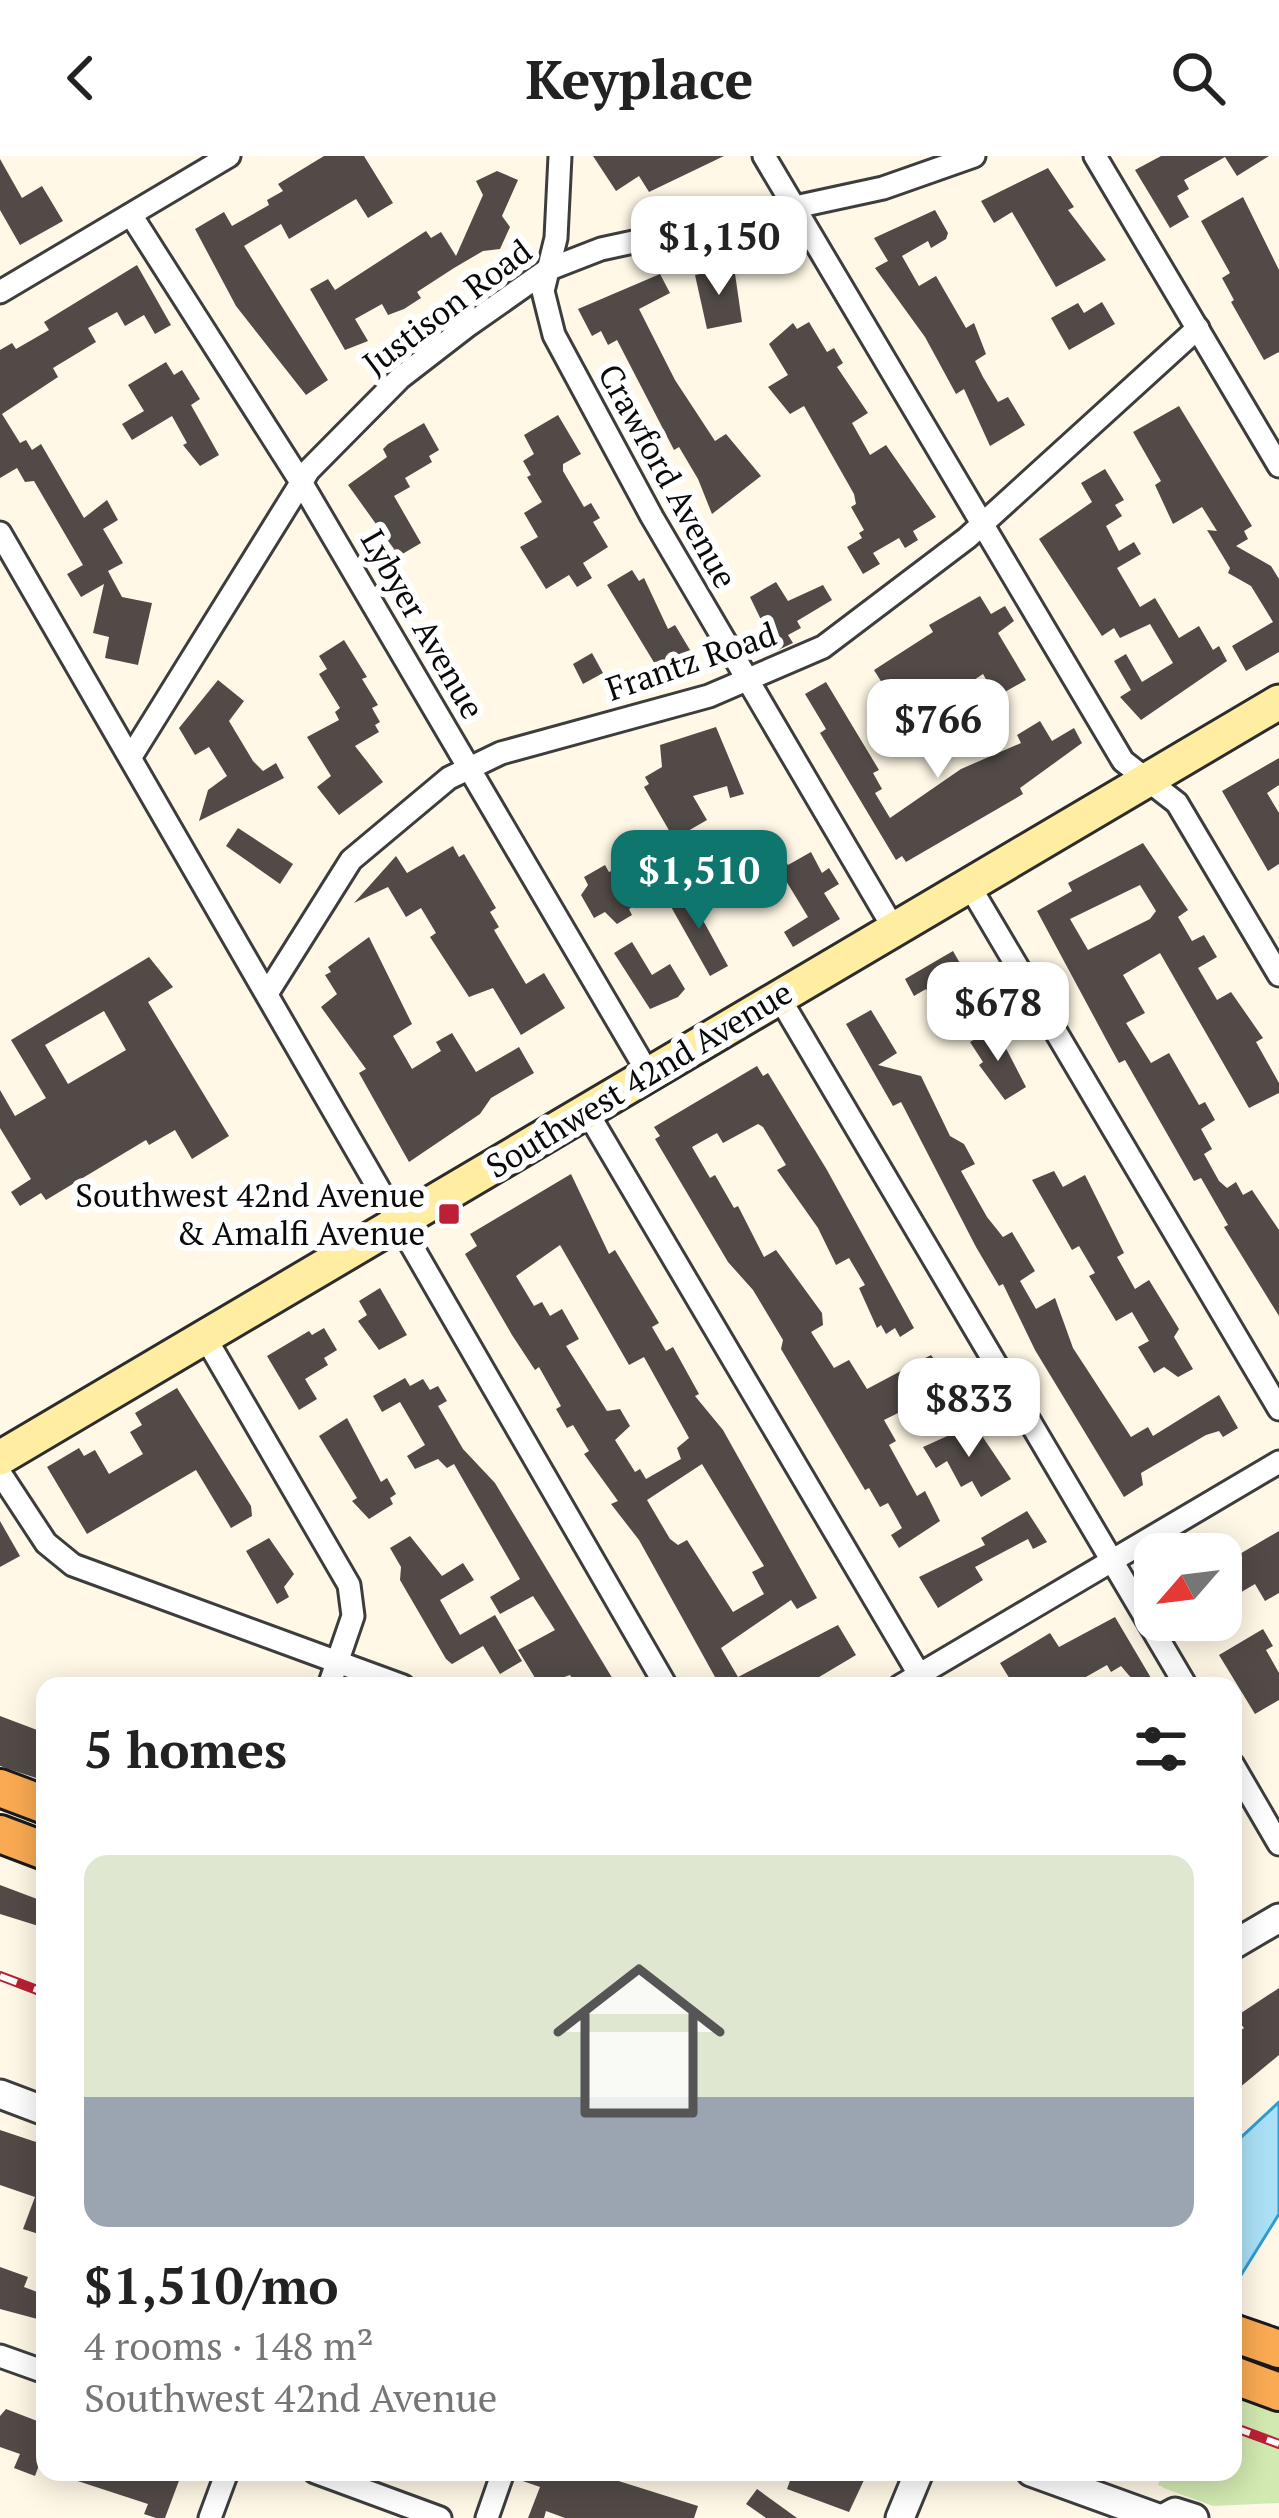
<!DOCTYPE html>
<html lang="en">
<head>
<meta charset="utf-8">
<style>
  body { margin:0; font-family:"PT Serif",serif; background:#f2f2f2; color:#222; height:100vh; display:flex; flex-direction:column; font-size:45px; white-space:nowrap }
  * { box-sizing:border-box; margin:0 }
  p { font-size:39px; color:#767676 }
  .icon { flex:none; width:66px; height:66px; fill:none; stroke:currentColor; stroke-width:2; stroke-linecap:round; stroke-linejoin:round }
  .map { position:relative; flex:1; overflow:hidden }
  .panel { position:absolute; left:36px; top:1521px; width:1206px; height:804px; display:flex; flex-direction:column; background:#fff; border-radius:24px; box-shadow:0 6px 30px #0003 }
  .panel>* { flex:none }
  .needle { width:78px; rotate:242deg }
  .buttons { position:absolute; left:1134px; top:1377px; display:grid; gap:24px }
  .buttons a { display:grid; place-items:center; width:108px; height:108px; border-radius:24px; background:#fff; box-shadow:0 6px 30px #0003; font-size:60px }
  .price { position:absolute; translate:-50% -102px; padding:0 27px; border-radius:24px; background:#fff; color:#222; font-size:39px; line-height:78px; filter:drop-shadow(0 3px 6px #0008) }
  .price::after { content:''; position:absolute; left:50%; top:72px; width:36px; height:27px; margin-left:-18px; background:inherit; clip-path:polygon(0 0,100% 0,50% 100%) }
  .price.selected { background:#0f766e; color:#fff }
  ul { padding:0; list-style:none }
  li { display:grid; align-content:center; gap:24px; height:636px; padding:0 48px }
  li span { display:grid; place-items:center; height:372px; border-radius:24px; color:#555 }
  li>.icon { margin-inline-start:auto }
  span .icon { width:216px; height:216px; fill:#fffc; stroke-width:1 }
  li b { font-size:51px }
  h2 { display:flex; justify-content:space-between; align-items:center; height:144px; padding:0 48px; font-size:51px }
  header { display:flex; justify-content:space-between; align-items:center; height:156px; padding:0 48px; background:#fff; font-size:54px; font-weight:700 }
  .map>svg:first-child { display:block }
</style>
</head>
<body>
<header><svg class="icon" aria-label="back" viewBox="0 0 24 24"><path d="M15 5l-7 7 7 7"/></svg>Keyplace<svg class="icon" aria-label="search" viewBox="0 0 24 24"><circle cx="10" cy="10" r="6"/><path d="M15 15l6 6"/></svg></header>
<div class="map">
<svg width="1279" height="2362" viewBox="0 0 1279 2362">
  <rect width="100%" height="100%" fill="#fff8e6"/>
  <path fill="#d2e9b1" d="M1233 2235 1279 2251V2347L1213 2350 1158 2330 1162 2316H1233Z"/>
  <path fill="#aae1f7" stroke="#309dd0" stroke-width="3" d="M1279 1946V2058L1233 2132V1989Z"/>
  <path fill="#fff8e6" d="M1101 2316H1122L1163 2331 1147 2362H1084Z"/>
  <g fill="#524a46" fill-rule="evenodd">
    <path d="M324 0H364L393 47 368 62 356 43 289 83 281 68 244 90 328 224 306 239 236 150 195 73 224 56 232 70 269 49 267 44 283 35 278 28Z"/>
    <path d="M593 0H724L649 36 639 20 616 35Z"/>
    <path d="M1161 0H1269L1237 20 1225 1 1184 24 1189 33 1177 40 1189 61 1170 72 1135 14Z"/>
    <path d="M0 3 22 42 42 30 63 65 20 89 0 54Z"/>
    <path d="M1048 12 1074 51 1068 54 1106 104 1056 131 1012 56 994 67 981 45Z"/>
    <path d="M497 15 518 24 502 60 510 71 500 93 483 95 454 112 417 136 421 142 404 153 388 159 382 148 355 163 368 185 345 194 310 133 328 123 335 134 426 75 431 82 441 76 456 100 483 39 476 25Z"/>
    <path d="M1243 41 1279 114V196L1264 204 1231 146 1234 144 1222 122 1230 117 1201 65Z"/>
    <path d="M935 54 948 77 946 83 931 92 928 85 902 100 919 130 936 120 966 172 974 167 986 198 975 205 983 221 998 246 1008 241 1025 269 990 290 964 233 956 238 925 181 875 112 888 105 874 82Z"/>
    <path d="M137 109 171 169 155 178 144 159 125 170 117 156 88 172 96 186 53 212 58 221 2 258 20 287 26 284 32 294 41 288 84 362 107 344 118 364 103 373 123 407 108 415 122 441 152 447 138 509 105 502 109 481 93 477 104 428 81 441 67 418 83 409 34 325 25 326 17 312 0 322V194L12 187 16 193 49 174 44 166Z"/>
    <path d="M734 111 742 166 707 173 695 119Z"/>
    <path d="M660 118 670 137 639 153 675 224 715 285 726 278 761 320 712 358 698 323 679 291 674 294 617 184 608 189 601 175 592 180 578 153Z"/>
    <path d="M1102 146 1115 168 1069 194 1051 162 1078 147 1084 157Z"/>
    <path d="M809 166 827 196 834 192 843 207 837 211 868 257 852 267 870 299 886 289 936 361 913 375 918 384 905 392 899 382 873 397 880 408 863 418 847 391 862 382 859 377 864 374 851 351 856 348 854 338 804 250 790 258 768 231 788 219 769 188 793 167 797 173Z"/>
    <path d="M166 206 174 219 182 214 200 243 191 249 219 299 200 310 183 289 187 287 172 260 132 284 122 268 144 255 128 229Z"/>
    <path d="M1179 250 1252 370 1244 375 1248 383 1236 390 1271 410 1279 423V496L1246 515 1232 490 1273 466 1251 430 1228 417 1230 412 1207 374 1217 375 1202 351 1173 368 1155 329 1161 325 1133 276Z"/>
    <path d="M558 259 581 298 563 308V315L584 351 591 347 600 362 593 366 608 391 583 407 592 422 577 431 569 419 546 433 520 391 538 381 524 357 542 346 527 321 531 319 523 305 534 298 524 279Z"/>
    <path d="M424 267 439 294 429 300 432 306 405 322 410 331 394 340 421 387 399 400 348 329 387 301 383 293 388 288Z"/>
    <path d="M1105 313 1124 344 1115 349 1122 360 1106 370 1119 395 1134 386 1141 398 1117 412 1140 451 1155 442 1179 482 1199 470 1213 494 1219 490 1227 505 1141 564 1120 541 1131 534 1114 505 1126 498 1142 526 1173 507 1150 468 1120 482 1114 472 1102 480 1039 383 1092 346 1081 327Z"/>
    <path d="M632 414 639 425 644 422 668 473 675 469 693 499 661 518 607 429Z"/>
    <path d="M776 426 788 445 823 429 832 444 797 465 801 472 788 479 793 487 776 495 750 441Z"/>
    <path d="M980 440 991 458 1005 450 1014 465 998 477 1026 524 996 541 983 518 926 556 928 560 893 576 876 548 887 535 874 514 933 476 929 469Z"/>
    <path d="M344 484 367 521 362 523 378 549 372 552 380 566 375 569 379 576 355 590 383 626 339 659 317 631 331 620 307 581 339 564 335 556 340 552 319 518 327 513 319 500Z"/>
    <path d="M592 497 603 517 583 528 573 508Z"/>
    <path d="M218 524 244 545 229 565 253 605 263 615 276 607 284 622 199 665 208 634 227 620 209 591 195 599 179 572Z"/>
    <path d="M826 526 879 614 873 617 882 633 875 637 890 662 961 613 1021 587 1017 579 1040 565 1052 585 1074 572 1082 587 1020 632 1023 638 906 706 902 700 896 704 820 577 826 573 805 538Z"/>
    <path d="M716 571 744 638 730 642 727 630 693 640 707 664 674 683 644 631 649 628 645 621 662 611 660 589Z"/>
    <path d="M1279 602V629L1267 637 1279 657V708L1268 715 1222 635Z"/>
    <path d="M238 672 293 708 280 728 226 690Z"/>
    <path d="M771 682 788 709 811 696 822 717 829 712 839 728 824 737 840 763 793 791 784 776 808 761 780 715 771 720 751 694Z"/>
    <path d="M1143 687 1188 754 1178 761 1192 785 1204 779 1217 801 1198 812 1217 844 1231 836 1263 882 1256 886 1279 927V937L1249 952 1160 797 1123 819 1145 857 1126 867 1151 907 1169 897 1199 949 1205 946 1215 964 1201 973 1212 993 1204 998 1219 1025 1227 1032 1236 1026 1243 1039 1252 1034 1279 1074V1160L1224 1071 1228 1069 1201 1022 1194 1025 1125 904 1119 907 1107 885 1037 755 1072 735 1068 727ZM1140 729 1156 755 1150 763 1088 794 1070 763Z"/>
    <path d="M453 690 459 701 464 698 496 752 490 756 499 771 494 774 526 828 544 817 565 852 521 879 493 832 469 841 430 781 436 777 421 752 406 761 388 731 354 747 396 700 407 717Z"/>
    <path d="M658 704 672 728 629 753 632 759 617 768 605 756 594 762 581 739 588 729 584 721 605 709 609 716 616 713 623 724Z"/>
    <path d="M697 734 707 752 699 757 728 810 710 820 670 749Z"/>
    <path d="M369 781 412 868 393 880 412 913 441 895 436 886 452 877 476 916 519 891 534 917 491 942 480 958 409 1006 359 917 366 913 321 851 337 838 325 819 331 816 328 811Z"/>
    <path d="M632 786 652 819 670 808 685 833 678 841 650 853 614 797Z"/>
    <path d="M953 795 982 846 946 867 926 833 914 840 905 823Z"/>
    <path d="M149 801 173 831 148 846 229 980 192 1003 175 974 149 989 146 984 46 1044 41 1037 20 1050 11 1036 31 1023 0 972V934L15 960 46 942 11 884ZM104 855 126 894 68 928 45 889Z"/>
    <path d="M871 854 897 897 878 909 921 920 950 980 964 988 975 1008 961 1015 987 1061 1003 1081 1012 1076 1035 1115 1020 1125 1036 1153 1055 1142 1073 1192 1131 1281 1148 1271 1153 1280 1219 1239 1238 1272 1223 1281 1219 1275 1206 1279 1141 1317 1143 1329 1124 1341 1035 1194 1003 1128 999 1130 976 1091 901 946 893 950 846 868Z"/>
    <path d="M995 871 1026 931 1005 944 979 909 983 906 970 886Z"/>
    <path d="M757 910 763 920 768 917 827 1014 914 1172 900 1181 895 1172 886 1178 881 1169 877 1172 859 1132 865 1129 849 1102 836 1109 818 1072 777 1014 786 1009 763 971 758 968 723 987 717 977 692 991 710 1022 715 1019 734 1052 738 1050 764 1101 776 1094 822 1157 823 1169 811 1176 834 1212 849 1204 867 1233 931 1199 954 1229 884 1264 896 1285 889 1289 917 1340 925 1335 940 1365 899 1392 891 1379 902 1372 888 1347 880 1351 869 1332 865 1334 781 1193 783 1184 753 1134 728 1106 655 983 660 980 654 971Z"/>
    <path d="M1054 1015 1063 1031 1085 1019 1124 1097 1117 1101 1135 1133 1149 1124 1179 1173 1174 1181 1193 1213 1178 1221 1164 1211 1154 1217 1138 1191 1149 1185 1132 1156 1116 1165 1089 1120 1095 1117 1079 1090 1072 1094 1032 1024Z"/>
    <path d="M571 1018 609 1098 615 1094 659 1167 652 1171 666 1195 673 1191 699 1238 695 1240 723 1274 817 1442 797 1453 791 1444 721 1492 738 1521 838 1469 856 1499 804 1530H720L639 1384 611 1348 618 1345 584 1298 589 1295 573 1269 567 1272 556 1253 561 1250 539 1211 535 1214 512 1179 465 1098 477 1090 470 1078ZM560 1089 629 1209 644 1201 689 1282 677 1292 681 1303 646 1323 640 1313 635 1316 615 1284 630 1270 620 1253 607 1255 566 1190 579 1183 562 1153 550 1160 542 1146 534 1150 516 1120ZM702 1308 764 1410 752 1416 764 1438 733 1456 687 1384 678 1389 670 1383 647 1344Z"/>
    <path d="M380 1132 407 1179 379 1194 358 1165 367 1159 359 1145Z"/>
    <path d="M324 1172 337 1194 324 1202 328 1209 305 1223 317 1243 299 1254 267 1200 309 1175 312 1179Z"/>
    <path d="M405 1222 410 1230 423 1223 430 1234 438 1230 447 1245 438 1250 463 1293 495 1327 617 1530H576L570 1519 540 1530 518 1494 555 1474 533 1440 500 1458 490 1441 520 1423 454 1308 447 1312 438 1303 415 1313 407 1300 425 1289 400 1246 382 1256 373 1240Z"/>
    <path d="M177 1232 251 1350 252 1360 231 1372 196 1314 87 1378 47 1311 79 1292 84 1300 95 1294 109 1318 143 1298 130 1276 142 1269 135 1257Z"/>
    <path d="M347 1262 381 1326 387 1322 396 1338 390 1342 393 1348 369 1363 352 1345 357 1342 319 1280Z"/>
    <path d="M974 1268 1011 1323 981 1341 972 1325 961 1331 947 1305 936 1312 923 1291Z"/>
    <path d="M1027 1355 1047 1386 1033 1393 1028 1383 975 1411 983 1424 938 1452 919 1421 985 1389 981 1382Z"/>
    <path d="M0 1365 20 1400 0 1411Z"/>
    <path d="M1279 1375V1437L1265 1445 1255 1428 1221 1448V1409Z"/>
    <path d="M410 1380 442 1420 463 1407 474 1424 440 1444 460 1479 495 1459 522 1505 500 1518 483 1490 452 1508 446 1503 400 1424 401 1411 390 1392Z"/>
    <path d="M269 1382 294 1418 284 1431 289 1441 277 1448 246 1395Z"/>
    <path d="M1115 1461 1151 1522 1138 1530 1121 1510 1111 1516 1107 1509 1070 1530H1014L1000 1507 1050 1477 1059 1491Z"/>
    <path d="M1263 1473 1273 1490 1266 1494 1279 1517V1544L1255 1558 1219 1499Z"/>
    <path d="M0 1560 45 1577V1625L0 1610Z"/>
    <path d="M0 1729 45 1746V1772L0 1758Z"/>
    <path d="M1279 1832V1899L1233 1937V1880L1244 1872 1235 1861Z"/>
    <path d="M0 1974 45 1989V2080L23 2073 35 2041 0 2029Z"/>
    <path d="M0 2111 28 2121 24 2131 45 2139V2165L0 2153Z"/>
    <path d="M6 2253 45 2268V2311L39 2309 35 2320 14 2312 20 2298 0 2291V2260Z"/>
    <path d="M50 2316H164L180 2322 165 2362H156L144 2358 148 2348Z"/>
    <path d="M518 2316H590L698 2350 694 2362H565L546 2355 544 2362H528L540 2331 517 2323Z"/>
    <path d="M793 2316H844L864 2324 849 2356 787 2333Z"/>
    <path d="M757 2333 797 2362H766L746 2348Z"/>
  </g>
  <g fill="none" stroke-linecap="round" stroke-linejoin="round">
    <g stroke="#3d3d3d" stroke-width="27">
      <g id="minor">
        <path d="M560 0 556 82 543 135 554 179 652 361 894 773"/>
        <path d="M764 0 1123 605 1177 647 1279 819"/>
        <path d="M1095 0 1279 310"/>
        <path d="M131 59 301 326 648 917"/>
        <path d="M0 136 229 0"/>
        <path d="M0 377 666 1530"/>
        <path d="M132 599 309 314 400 222 466 171 547 114 601 93 883 32 974 0"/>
        <path d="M969 729 1279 1253"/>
        <path d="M268 836 351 704 449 622 501 597 709 540 823 491 967 382 1198 172"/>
        <path d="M779 841 1186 1530"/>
        <path d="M586 954 926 1530"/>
        <path d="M205 1181 349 1429 353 1460 329 1530"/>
        <path d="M0 1317 46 1387 73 1409 403 1530"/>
        <path d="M900 1530 1279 1306"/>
        <path d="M1233 1609 1279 1688"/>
        <path d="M0 2200 45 2216"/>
        <path d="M315 2316 440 2362"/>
        <path d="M210 2362 227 2316"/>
        <path d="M487 2362 503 2316"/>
      </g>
    </g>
    <g stroke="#3d3d3d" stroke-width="33">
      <g id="tertiary">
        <path d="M1233 1789 1279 1762"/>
        <path d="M0 1938 45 1955"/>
        <path d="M1031 2316 1158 2362"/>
        <path d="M900 2362 919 2316"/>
        <path d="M1164 2362 1175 2356 1194 2362"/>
      </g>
    </g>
    <g stroke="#2c2c2c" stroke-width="39">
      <path id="secondary" d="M0 1302 1279 546"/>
    </g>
    <g stroke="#1b1b1b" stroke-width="42">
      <g id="trunk">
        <path d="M0 1632 45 1649"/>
        <path d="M0 1678 45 1695"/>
        <path d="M1233 2177 1279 2193"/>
        <path d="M1233 2219 1279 2236"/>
      </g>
    </g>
    <use href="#minor" stroke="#fff" stroke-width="21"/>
    <use href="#tertiary" stroke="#fff" stroke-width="27"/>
    <use href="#secondary" stroke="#ffeda1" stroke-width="33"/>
    <use href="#trunk" stroke="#faaa52" stroke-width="36"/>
    <g stroke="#bb2035" stroke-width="10">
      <g id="rail">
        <path d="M0 1820 45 1837"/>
        <path d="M1233 2271 1279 2288"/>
      </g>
    </g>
    <use href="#rail" stroke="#fff" stroke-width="6" stroke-dasharray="18" stroke-linecap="butt"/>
  </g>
  <rect fill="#bb2035" stroke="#fff" stroke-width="4.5" x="437" y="1046" width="24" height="24" rx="6"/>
  <g text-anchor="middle" stroke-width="12" stroke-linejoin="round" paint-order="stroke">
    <g font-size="33" fill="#0a0a0a" stroke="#fff">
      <text transform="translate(447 151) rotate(-37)" y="12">Justison Road</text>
      <text transform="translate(668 320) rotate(61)" y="12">Crawford Avenue</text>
      <text transform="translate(423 468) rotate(60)" y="12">Lybyer Avenue</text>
      <text transform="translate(691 505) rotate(-19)" y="12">Frantz Road</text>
      <text transform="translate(639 923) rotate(-31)" y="12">Southwest 42nd Avenue</text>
    </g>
    <g font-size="33" fill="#0a0a0a" stroke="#fff" text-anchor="end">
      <text x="425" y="1051">Southwest 42nd Avenue<tspan x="425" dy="38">&amp; Amalfi Avenue</tspan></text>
    </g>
  </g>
</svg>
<div class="buttons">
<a><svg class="needle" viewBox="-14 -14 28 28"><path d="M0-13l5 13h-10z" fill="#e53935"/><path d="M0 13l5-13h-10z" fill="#767676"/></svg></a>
</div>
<b class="price" style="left:719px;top:142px">$1,150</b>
<b class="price" style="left:938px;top:625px">$766</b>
<b class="price selected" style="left:699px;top:776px">$1,510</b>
<b class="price" style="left:998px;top:908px">$678</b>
<b class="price" style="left:969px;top:1304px">$833</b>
<section class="panel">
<h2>5 homes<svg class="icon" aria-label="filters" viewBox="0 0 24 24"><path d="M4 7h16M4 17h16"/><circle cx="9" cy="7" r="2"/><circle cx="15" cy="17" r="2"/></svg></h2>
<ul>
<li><span style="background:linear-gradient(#dfe7d0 65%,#9aa5b1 0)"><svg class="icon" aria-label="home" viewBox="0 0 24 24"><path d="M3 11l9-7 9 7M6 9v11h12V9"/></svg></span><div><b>$1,510/mo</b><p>4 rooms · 148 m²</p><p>Southwest 42nd Avenue</p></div></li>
</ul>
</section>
</div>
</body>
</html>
